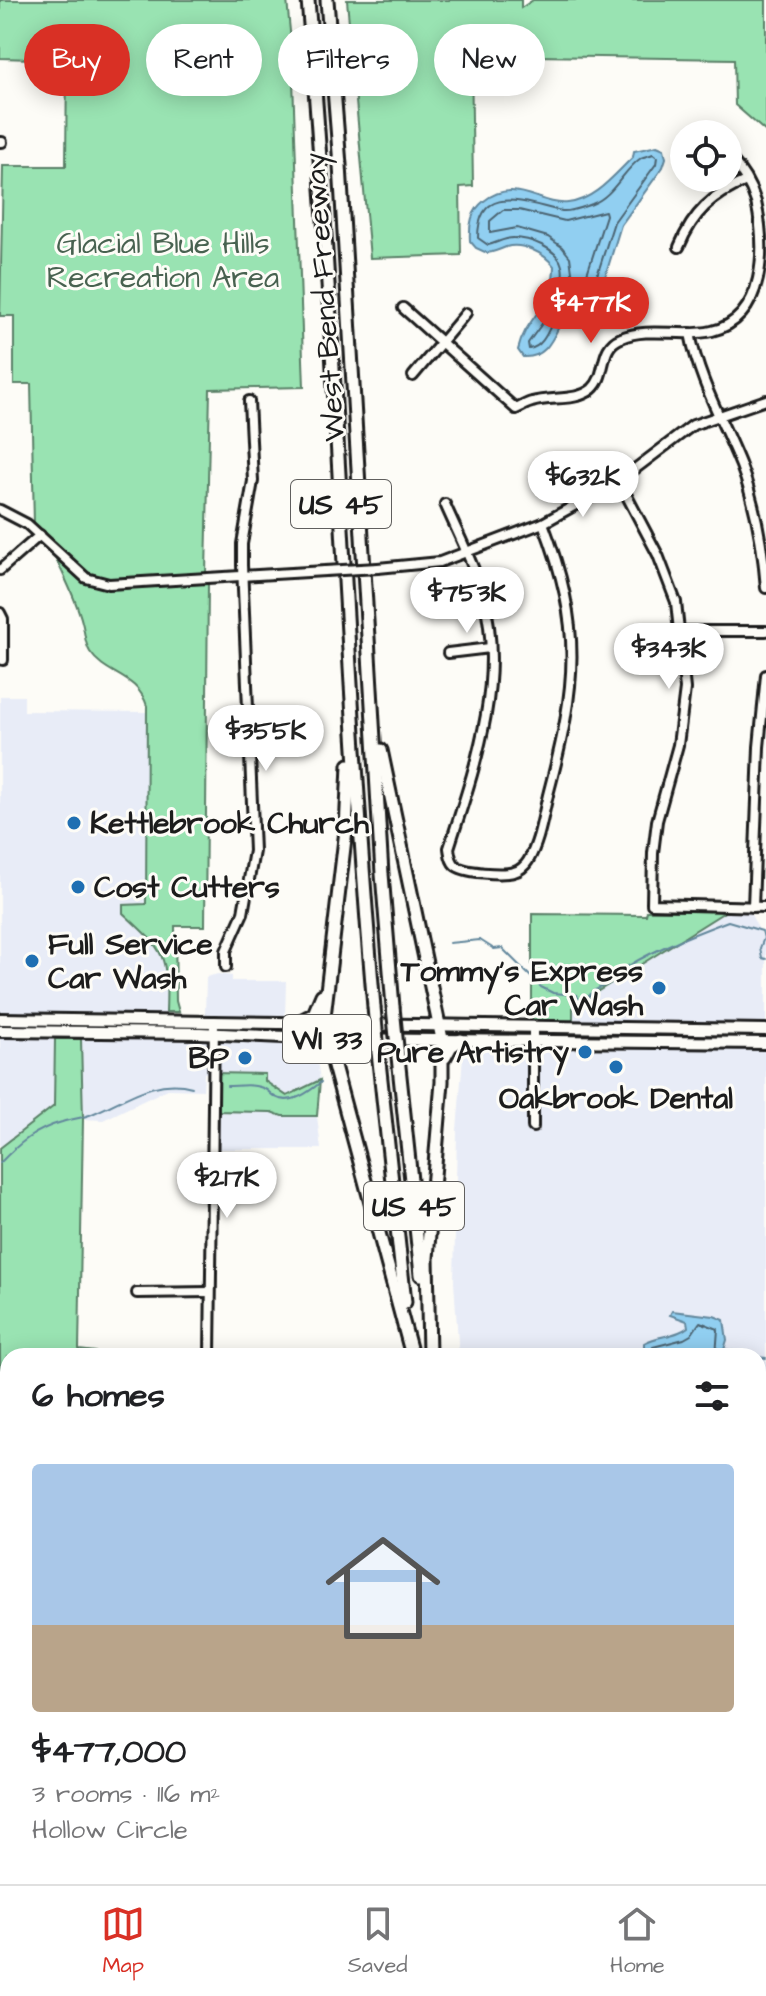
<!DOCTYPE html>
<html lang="en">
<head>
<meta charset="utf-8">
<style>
  body { margin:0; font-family:"Architects Daughter",sans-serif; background:#f2f2f2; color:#202124; height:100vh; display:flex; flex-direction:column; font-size:30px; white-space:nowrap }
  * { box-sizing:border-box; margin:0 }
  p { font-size:26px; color:#757577 }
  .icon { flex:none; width:44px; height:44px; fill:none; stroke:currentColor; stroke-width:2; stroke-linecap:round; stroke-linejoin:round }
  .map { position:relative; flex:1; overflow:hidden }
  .sheet { position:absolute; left:0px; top:1348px; width:766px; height:536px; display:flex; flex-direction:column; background:#fff; border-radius:24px 24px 0 0; box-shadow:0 4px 20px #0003 }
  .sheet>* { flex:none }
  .guide { position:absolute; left:24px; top:24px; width:718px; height:72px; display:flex; gap:16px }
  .controls { position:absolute; left:670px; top:120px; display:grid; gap:16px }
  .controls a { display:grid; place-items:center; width:72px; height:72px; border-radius:50%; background:#fff; box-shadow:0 4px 20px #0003; font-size:40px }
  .price { position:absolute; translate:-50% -68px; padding:0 18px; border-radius:28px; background:#fff; color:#222; font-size:26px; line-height:52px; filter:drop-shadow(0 2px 4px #0008) }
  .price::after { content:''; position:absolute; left:50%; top:48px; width:24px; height:18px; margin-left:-12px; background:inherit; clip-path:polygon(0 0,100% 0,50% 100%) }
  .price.selected { background:#d93025; color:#fff }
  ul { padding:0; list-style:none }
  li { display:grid; align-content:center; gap:16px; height:424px; padding:0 32px }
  li span { display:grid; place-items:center; height:248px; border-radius:8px; color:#555 }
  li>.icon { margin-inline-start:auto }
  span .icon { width:144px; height:144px; fill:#fffc; stroke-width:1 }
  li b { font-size:34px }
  h2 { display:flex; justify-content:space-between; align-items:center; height:96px; padding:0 32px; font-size:34px }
  .tag { padding:0 28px; border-radius:36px; background:#fff; box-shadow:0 4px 20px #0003; font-size:28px; line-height:72px }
  .tag.selected { background:#d93025; color:#fff }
  .tab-bar { display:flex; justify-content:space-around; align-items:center; height:112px; border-top:2px solid #e0e0e0; background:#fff; font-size:22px; color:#757577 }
  .tab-bar a { display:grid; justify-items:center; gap:4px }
  .tab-bar .selected { color:#d93025 }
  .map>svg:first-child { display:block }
</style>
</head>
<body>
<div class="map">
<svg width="766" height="1884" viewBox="0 0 766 1884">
  <rect width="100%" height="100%" fill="#fdfcf7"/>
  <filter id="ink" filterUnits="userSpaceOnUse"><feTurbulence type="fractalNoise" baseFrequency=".0125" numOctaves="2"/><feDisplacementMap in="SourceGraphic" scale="16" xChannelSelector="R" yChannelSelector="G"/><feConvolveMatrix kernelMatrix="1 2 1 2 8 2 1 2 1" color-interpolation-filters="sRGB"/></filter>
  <g filter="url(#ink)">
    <g fill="#e8ecf7">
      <path d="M0 696H24V711L147 712 146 905 123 913 156 944 168 971 165 1015 106 1013 0 1014Z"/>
      <path d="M726 911H749L766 943V1026L573 1023V1007Z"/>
      <path d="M218 974 232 976V981H286L285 1019 205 1016 206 977Z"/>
      <path d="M0 1034 223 1037 314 1041 320 1080 287 1096 265 1081V1074L204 1073 203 1090 168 1089 103 1120 83 1119 81 1040H55L54 1106 0 1148Z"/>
      <path d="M464 1044 766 1048V1430H758V1356H459L454 1282 457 1130Z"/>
      <path d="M214 1111 271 1112 282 1116H317L321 1149H214Z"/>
    </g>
    <g fill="#99e3b2" stroke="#5a8067" stroke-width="2">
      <path d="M0 0H287L292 52 304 387 210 389 206 574C171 576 111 590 81 568 63 556 51 538 34 525L31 384H14V316H0L3 166H66L67 60 0 58Z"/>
      <path d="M347 0H521V8L533 0H766V132L735 105 734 59 471 55 473 186 460 187 461 255 370 258Z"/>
      <path d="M53 552 78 577 98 587 208 583 205 926H175L176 1001 179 1012H166C168 953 165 952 123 913V905L146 904 147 706C137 674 106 676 90 652 84 642 85 632 82 622 76 598 63 575 53 552Z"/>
      <path d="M647 911H726L573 1007V1023L532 1022V914L646 915Z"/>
      <path d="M55 1039H81L83 1119 79 1350 95 1352V1356H8V1669H0V1148L54 1106Z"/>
      <path d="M214 1073 265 1074V1081L287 1096 320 1080 317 1116H282L271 1112 214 1111Z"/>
      <path d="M758 1735H766V1875L758 1884H532L531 1876H758Z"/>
    </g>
    <g fill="#91cff1" stroke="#62879c" stroke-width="2">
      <path d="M657 146 664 149 666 158 663 167 621 225 601 290C592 297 581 296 573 305 555 323 554 359 523 357L518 350C525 317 554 307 554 266 544 253 522 242 506 247 499 250 494 252 487 253L476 248 470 241C469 225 471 211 484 201 515 176 539 206 568 203 595 200 614 175 633 157L634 151Z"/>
      <path d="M672 1311 714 1316 724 1320 727 1340 722 1356H644V1343C658 1335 676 1337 688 1327L687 1321 670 1315Z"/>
    </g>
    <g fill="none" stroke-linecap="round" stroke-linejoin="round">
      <g stroke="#4b6471" stroke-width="2">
        <path d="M653 154 657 157 656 164 614 222 594 285 577 291 560 308 555 304C558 292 565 278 562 266 558 248 529 238 513 238 504 238 497 243 488 245L478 238C478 180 529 205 562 211 571 212 583 207 592 204 614 196 623 170 641 158 645 156 649 156 653 154Z"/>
        <path d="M503 210H519L565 221 605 211 606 215 586 277 573 279 570 257 562 247 548 237 517 228 490 233V221Z"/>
        <path d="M549 314 554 319C548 331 543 347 529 349L528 343Z"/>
        <path d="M651 1356 653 1347 684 1339 691 1335 700 1322 718 1329 716 1356"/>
      </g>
      <g stroke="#62879c" stroke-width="2">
        <path d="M449 943 480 940 494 949 502 948 541 987 553 993 577 995 579 1000 585 1002C591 990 598 989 609 983 616 979 621 970 628 966 660 947 694 934 728 921L762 931 764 938 760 948 762 958 766 959"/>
        <path d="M227 1086C239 1086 254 1083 265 1089 269 1091 271 1095 275 1097 291 1106 309 1092 321 1082"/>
        <path d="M0 1163C18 1144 36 1129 62 1122 72 1119 83 1118 92 1114 126 1100 154 1077 192 1087"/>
        <path d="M725 1349 754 1356"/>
        <path d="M758 1357 766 1358"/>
        <path d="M758 1728 766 1725"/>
        <path d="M362 1876 364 1884"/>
      </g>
      <g stroke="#1c1c1c" stroke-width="14">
        <g id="minor">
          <path d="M0 142H2"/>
          <path d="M679 247C693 213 712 195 746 181"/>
          <path d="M403 308 516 409C521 407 527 403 532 402 551 396 576 402 592 389 608 375 598 347 621 338 649 326 683 338 712 331 766 318 766 247 756 202 751 185 740 168 728 155"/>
          <path d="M690 333C699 381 723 421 741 466 755 503 763 548 766 588"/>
          <path d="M413 376 466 313"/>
          <path d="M619 481 658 555 676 602 685 689 678 745 657 821 653 853 652 904 766 907"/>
          <path d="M445 504C458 534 474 564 483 595 506 681 475 767 449 848 450 854 450 860 455 865 463 873 503 875 514 872 519 871 525 866 528 861 540 841 543 814 549 791 577 684 583 628 543 523"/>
          <path d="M0 510 27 524 86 578 109 584 325 571"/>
          <path d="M378 568 440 562 543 523 619 481 693 425 766 400"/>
          <path d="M0 570 40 535"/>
          <path d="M0 613 3 619V660"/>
          <path d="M680 631H766"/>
          <path d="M448 653 490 648"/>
          <path d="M753 907 759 747 766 675"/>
          <path d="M226 967V951L243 913 254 851 242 565V544L253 481 249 401"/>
          <path d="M533 1127V1028"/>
          <path d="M137 1293 210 1292"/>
          <path d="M210 1356 214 1021"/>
          <path d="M758 1458H766"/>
          <path d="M758 1582 766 1585"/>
          <path d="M758 1672 766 1674"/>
          <path d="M298 1876 301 1884"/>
          <path d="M764 1884 766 1882"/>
        </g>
      </g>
      <g stroke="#1c1c1c" stroke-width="16">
        <g id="major">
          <path d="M0 1019 766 1030"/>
          <path d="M0 1031 200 1033 327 1039 766 1043"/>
        </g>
      </g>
      <g stroke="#1c1c1c" stroke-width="17">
        <g id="highway">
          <path d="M308 0C336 335 345 672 374 1007"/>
          <path d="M327 0 340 165 382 874 393 1007"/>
          <path d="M381 750 442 1039V1082L427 1258 429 1354"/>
          <path d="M349 765 346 830 323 1025 410 1348"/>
          <path d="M293 1025 314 1014 322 995"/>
          <path d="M378 1052 405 1302"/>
          <path d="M398 1057 421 1275"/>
          <path d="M445 1057 451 1046 461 1040"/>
          <path d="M469 1876 470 1884"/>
          <path d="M488 1876 489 1884"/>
        </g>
      </g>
      <use href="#minor" stroke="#fdfcf7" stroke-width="8"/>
      <use href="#major" stroke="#fdfcf7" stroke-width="10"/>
      <use href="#highway" stroke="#fdfcf7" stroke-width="11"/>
      <g stroke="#1c1c1c" stroke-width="14" stroke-linecap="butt">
        <path id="minor-bridge" d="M325 571 378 568"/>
      </g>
      <g stroke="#1c1c1c" stroke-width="17" stroke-linecap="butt">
        <g id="highway-bridge">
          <path d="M374 1007 378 1052"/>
          <path d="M393 1007 398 1057"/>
        </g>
      </g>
      <use href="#minor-bridge" stroke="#fdfcf7" stroke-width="8"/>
      <use href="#highway-bridge" stroke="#fdfcf7" stroke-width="11"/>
    </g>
  </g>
  <g fill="#1f6fb2" stroke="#fdfcf7" stroke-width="3">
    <circle cx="74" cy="823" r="8"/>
    <circle cx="78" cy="887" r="8"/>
    <circle cx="32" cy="961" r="8"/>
    <circle cx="659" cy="988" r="8"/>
    <circle cx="585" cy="1052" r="8"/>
    <circle cx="245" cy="1058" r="8"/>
    <circle cx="616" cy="1067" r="8"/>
  </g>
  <g text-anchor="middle" stroke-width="6" stroke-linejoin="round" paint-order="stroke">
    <g fill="#fdfcf7" stroke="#605f5e" stroke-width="2">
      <rect x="291" y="480" width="100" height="48" rx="6"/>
      <rect x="283" y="1015" width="88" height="48" rx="6"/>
      <rect x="364" y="1182" width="100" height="48" rx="6"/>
    </g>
    <g font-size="28" font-weight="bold" fill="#1c1c1c">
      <text x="341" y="514">US 45</text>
      <text x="327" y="1049">WI 33</text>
      <text x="414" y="1216">US 45</text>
    </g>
    <g font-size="30" fill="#486250" stroke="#fdfcf7">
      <text x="163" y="253">Glacial Blue Hills<tspan x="163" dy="34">Recreation Area</tspan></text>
    </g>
    <g font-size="30" fill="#1c1c1c" stroke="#fdfcf7">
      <text transform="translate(324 297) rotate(-94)" y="10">West Bend Freeway</text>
    </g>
    <g font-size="30" font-weight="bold" fill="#1c1c1c" stroke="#fdfcf7" text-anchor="start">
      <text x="90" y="833">Kettlebrook Church</text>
      <text x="94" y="897">Cost Cutters</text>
      <text x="48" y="954">Full Service<tspan x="48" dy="34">Car Wash</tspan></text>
      <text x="643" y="981" text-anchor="end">Tommy's Express<tspan x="643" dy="34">Car Wash</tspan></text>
      <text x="569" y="1062" text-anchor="end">Pure Artistry</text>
      <text x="229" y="1068" text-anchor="end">BP</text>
      <text x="616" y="1108" text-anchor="middle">Oakbrook Dental</text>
    </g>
  </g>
</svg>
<div class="controls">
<a><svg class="icon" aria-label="locate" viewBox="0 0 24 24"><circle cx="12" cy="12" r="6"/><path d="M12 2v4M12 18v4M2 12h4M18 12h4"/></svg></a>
</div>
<b class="price selected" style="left:591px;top:345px">$477K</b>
<b class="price" style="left:583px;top:519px">$632K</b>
<b class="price" style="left:467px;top:635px">$753K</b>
<b class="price" style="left:669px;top:691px">$343K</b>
<b class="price" style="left:266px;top:773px">$355K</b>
<b class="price" style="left:227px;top:1220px">$217K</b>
<div class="guide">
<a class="tag selected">Buy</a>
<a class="tag">Rent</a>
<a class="tag">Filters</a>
<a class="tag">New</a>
</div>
<section class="sheet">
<h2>6 homes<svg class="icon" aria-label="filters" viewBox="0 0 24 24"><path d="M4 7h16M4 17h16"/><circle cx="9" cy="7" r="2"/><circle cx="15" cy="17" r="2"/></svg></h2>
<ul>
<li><span style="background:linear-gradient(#a9c7e8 65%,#b9a48a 0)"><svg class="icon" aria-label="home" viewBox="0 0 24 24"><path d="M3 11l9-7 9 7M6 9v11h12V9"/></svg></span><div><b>$477,000</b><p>3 rooms · 116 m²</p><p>Hollow Circle</p></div></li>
</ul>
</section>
</div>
<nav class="tab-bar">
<a class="selected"><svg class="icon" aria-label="map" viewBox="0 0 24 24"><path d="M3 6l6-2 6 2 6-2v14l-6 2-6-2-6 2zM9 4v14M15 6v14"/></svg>Map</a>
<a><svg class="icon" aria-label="saved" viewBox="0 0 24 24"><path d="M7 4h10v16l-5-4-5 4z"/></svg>Saved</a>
<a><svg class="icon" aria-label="home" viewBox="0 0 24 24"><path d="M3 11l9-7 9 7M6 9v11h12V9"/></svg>Home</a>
</nav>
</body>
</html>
